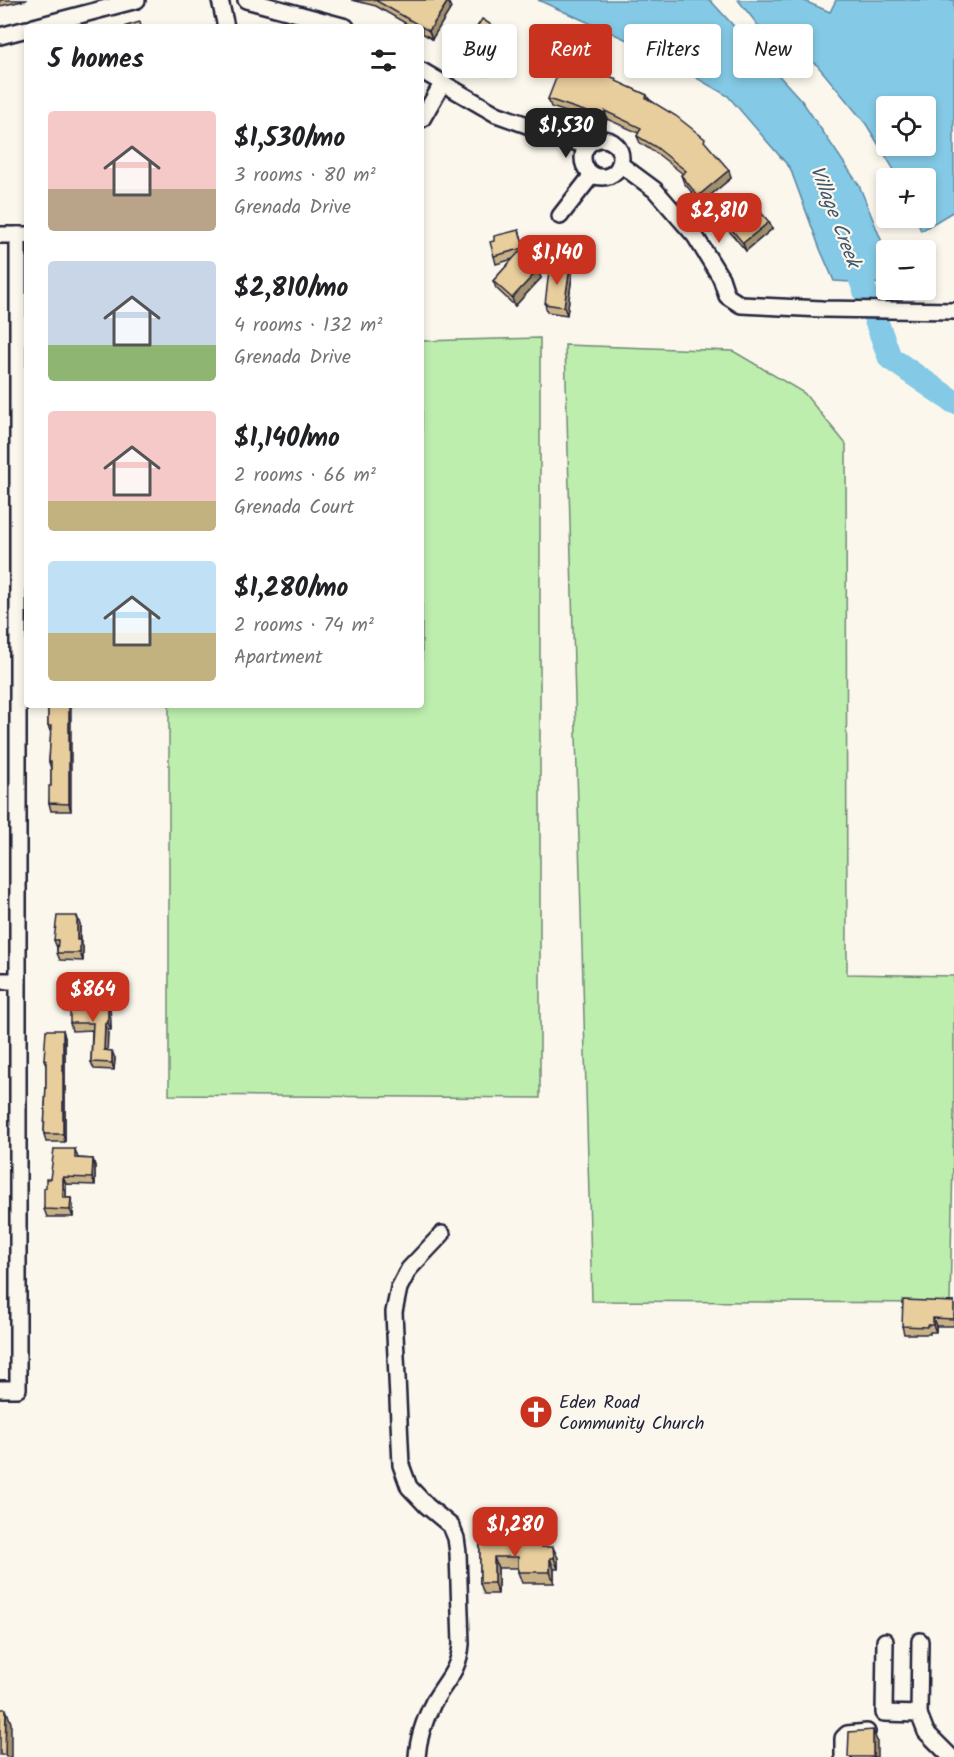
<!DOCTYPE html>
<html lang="en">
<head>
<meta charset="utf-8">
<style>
  body { margin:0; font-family:Kalam,sans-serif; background:#f2f2f2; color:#202124; height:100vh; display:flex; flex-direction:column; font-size:22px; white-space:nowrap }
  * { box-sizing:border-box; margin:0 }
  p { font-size:20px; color:#757577 }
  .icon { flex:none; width:33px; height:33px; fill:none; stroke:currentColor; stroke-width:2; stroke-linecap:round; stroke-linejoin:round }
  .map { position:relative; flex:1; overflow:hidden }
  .side { position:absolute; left:24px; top:24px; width:400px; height:684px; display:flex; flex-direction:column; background:#fff; border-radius:6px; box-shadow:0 3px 9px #0003 }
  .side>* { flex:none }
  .guide { position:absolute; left:442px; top:24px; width:422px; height:54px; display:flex; gap:12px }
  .controls { position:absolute; left:876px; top:96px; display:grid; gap:12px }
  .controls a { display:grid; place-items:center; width:60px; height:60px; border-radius:6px; background:#fff; box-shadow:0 3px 9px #0003; font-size:30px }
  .price { position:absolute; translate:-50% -51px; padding:0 14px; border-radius:12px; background:#c8321e; color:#fff; font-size:20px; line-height:39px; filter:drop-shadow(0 2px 3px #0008) }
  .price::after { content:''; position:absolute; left:50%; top:36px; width:18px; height:14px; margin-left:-9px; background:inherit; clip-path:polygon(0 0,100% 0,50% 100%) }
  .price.selected { background:#222; color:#fff }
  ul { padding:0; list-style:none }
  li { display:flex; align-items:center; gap:18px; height:150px; padding:0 24px }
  li span { display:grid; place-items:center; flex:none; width:168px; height:120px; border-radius:6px; color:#555 }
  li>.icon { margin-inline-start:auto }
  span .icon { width:72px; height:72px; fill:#fffc; stroke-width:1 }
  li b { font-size:26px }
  h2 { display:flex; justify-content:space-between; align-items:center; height:72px; padding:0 24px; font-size:26px }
  .pill { padding:0 21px; border-radius:6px; background:#fff; box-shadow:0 3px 9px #0003; font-size:21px; line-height:54px }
  .pill.selected { background:#c8321e; color:#fff }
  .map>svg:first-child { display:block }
</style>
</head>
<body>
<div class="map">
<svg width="954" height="1757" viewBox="0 0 954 1757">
  <rect width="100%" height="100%" fill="#fbf7ec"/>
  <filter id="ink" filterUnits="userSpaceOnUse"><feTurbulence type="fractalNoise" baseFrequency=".0167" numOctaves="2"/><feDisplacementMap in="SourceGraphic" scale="12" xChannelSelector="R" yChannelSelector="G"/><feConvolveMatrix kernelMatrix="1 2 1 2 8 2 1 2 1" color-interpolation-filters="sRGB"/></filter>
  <g filter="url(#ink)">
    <g fill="#bdeeae" stroke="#708874" stroke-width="1.5">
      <path d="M540 338V1098L169 1095V705H422V341Z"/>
      <path d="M565 345 733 351 804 393 846 444 847 974 954 976V1112L950 1303 592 1301Z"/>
    </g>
    <g fill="#84c9e5" stroke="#5d86a1" stroke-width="1.5" fill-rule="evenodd">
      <path d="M538 0H710L802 101 859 185 886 252V284L834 281 820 249 790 168 728 96 643 47Z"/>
      <path d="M738 0H802L830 12 836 0H954V211L921 231 916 218H926V178H899L866 124 817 65 761 29ZM886 106H926V146H886Z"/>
    </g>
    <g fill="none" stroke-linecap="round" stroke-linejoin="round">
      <path stroke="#84c9e5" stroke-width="24" d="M851 253 890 358 954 402"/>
      <g stroke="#22223b" stroke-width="20">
        <g id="minor">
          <path d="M220 0 226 27"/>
          <path d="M246 0 346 27"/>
          <path d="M34 27 137 0"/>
          <path d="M0 36 27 29"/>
          <path d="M422 71 496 114 586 146"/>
          <path d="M422 119 442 84"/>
          <circle cx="602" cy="158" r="19"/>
          <path d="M620 164 655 190 695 236 721 278 727 296 741 305 822 309 954 311"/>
          <path d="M560 216 592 175"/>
          <path d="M0 235H27"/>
          <path d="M0 981H18"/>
          <path d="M0 1389H18V235"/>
          <path d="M885 1641 884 1713 919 1714 926 1732 951 1757"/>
          <path d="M919 1714 920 1641"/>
          <path d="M417 1757C418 1739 425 1719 433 1703 446 1680 459 1671 461 1644L458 1553 456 1538 451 1526 427 1506 409 1487 401 1465 394 1312 399 1288 409 1269 442 1234"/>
          <path d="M843 1757V1738L847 1734 867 1732"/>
        </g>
      </g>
      <use href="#minor" stroke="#fbf7ec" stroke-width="15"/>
    </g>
    <g fill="#c8b187" stroke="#22223b" stroke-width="1.5">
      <path d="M0 0H27L0 6Z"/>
      <path d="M352 0H447L451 8 432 39 422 33V27H412L376 6Z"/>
      <path d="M502 38 500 39 503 46 484 75 462 62 459 55Z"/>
      <path d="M592 74 617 82 647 95 649 99 707 145 731 178 701 203 684 183 681 175 683 174 659 155 640 143 637 136 639 133 607 119 605 125 551 107 548 99Z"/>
      <path d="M769 222 772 229 746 251 729 231 727 224Z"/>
      <path d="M519 230 527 255 523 256 538 270 541 278 515 306 496 288 493 281 513 259 496 264 494 256V241Z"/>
      <path d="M572 275 567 315 547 312 545 304Z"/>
      <path d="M48 705 71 811H51L49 803 51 786V769L49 762 51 733 48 726Z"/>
      <path d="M80 924V940L83 947V961L60 960 57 953V948L54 940Z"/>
      <path d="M110 1004 111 1030H108L107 1051 115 1058 114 1070 94 1069 91 1062 92 1030 72 1031 70 1023Z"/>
      <path d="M63 1030 65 1038V1142H46L44 1134 46 1084V1066L44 1059Z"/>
      <path d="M75 1149 78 1158 93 1159 95 1166V1185L66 1184V1198H71L73 1206V1217H47L44 1209 50 1179Z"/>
      <path d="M954 1302V1326H936V1332H930V1334H904L902 1326Z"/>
      <path d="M480 1543 543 1547 558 1558V1569H554V1583H522L518 1572V1568H498V1594H484L480 1583Z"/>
    </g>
    <g fill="#a2906e" stroke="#22223b" stroke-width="1.5">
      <path d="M448 1 451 8 432 39 429 31Z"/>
      <path d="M499 30 502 38 500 39 503 46 484 75 482 67 496 35Z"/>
      <path d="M605 111 607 119 605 125 602 117Z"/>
      <path d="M729 170 731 178 701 203 698 196Z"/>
      <path d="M769 222 772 229 746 251 743 243Z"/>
      <path d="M570 267 572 275 567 315 564 307Z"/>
      <path d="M538 270 541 278 515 306 512 298Z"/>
      <path d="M69 705H71V811L69 804Z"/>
      <path d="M77 916 80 924 79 947 77 940Z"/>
      <path d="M80 940 83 947V961L80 953Z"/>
      <path d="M108 996 110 1004 111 1030 108 1023Z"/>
      <path d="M105 1023 108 1030 107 1058 104 1050Z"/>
      <path d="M63 1030 65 1038V1142L63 1134Z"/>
      <path d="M112 1051 115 1058 114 1070 112 1063Z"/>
      <path d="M93 1159 95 1166V1185L92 1178Z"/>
      <path d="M63 1177 66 1184V1205L63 1198Z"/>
      <path d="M71 1198 73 1206V1217L70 1210Z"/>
      <path d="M933 1318 936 1326V1332L933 1325Z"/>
      <path d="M553 1547 558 1558V1569L554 1558Z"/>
      <path d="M494 1557 498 1568V1594L494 1583Z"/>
      <path d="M550 1558 554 1569V1583L550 1572Z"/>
      <path d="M6 1709 11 1723V1757H6L5 1755Z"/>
      <path d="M873 1730 877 1741V1757H873Z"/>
    </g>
    <g fill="#e8ce9d" stroke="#22223b" stroke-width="1.5">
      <path d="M375 0H447L448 1 429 31Z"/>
      <path d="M482 19 499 30 496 35 500 38 482 67 459 55Z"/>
      <path d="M140 22 141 27H126V26Z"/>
      <path d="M562 63 592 74 594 71 617 79 616 81 647 95 646 98 676 116 705 139 704 141 729 170 698 196 681 175 686 171 656 147 637 136 641 128 605 111 602 117 548 99Z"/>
      <path d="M752 202 769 222 743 243 727 224Z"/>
      <path d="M519 230 524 248 494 256 490 242 494 241V236Z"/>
      <path d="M519 252 538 270 512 298 493 281Z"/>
      <path d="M555 265 570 267 564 307 545 304 549 271 554 272Z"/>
      <path d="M48 705H69V804L49 803V786H51V762H49L51 726H48Z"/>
      <path d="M57 916H77V940H80V953H57L58 940H54Z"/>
      <path d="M108 996V1023H105L104 1050 112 1051V1063L91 1062 93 1023H70V997Z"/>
      <path d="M46 1030H63V1134H44L46 1084V1060L44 1059Z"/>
      <path d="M54 1149H75V1158L93 1159 92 1178 63 1177V1198H71L70 1210 44 1209V1188H46V1179H50Z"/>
      <path d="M903 1300 954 1302V1319L933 1318V1325H927V1327L902 1326Z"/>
      <path d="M480 1543 542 1544V1547H553L554 1558H550V1572H518V1557H494V1583H480Z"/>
      <path d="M0 1709H6L5 1755H0Z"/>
      <path d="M873 1730V1757H848L849 1732Z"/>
    </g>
  </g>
  <defs>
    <g id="church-disc" transform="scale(1.725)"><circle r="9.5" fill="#c8321e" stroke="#fbf7ec"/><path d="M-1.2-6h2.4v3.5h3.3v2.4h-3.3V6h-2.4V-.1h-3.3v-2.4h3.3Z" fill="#fff"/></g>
  </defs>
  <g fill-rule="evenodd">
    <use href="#church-disc" x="536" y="1412"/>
  </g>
  <g text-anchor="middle" stroke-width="4.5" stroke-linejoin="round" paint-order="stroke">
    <g font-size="18" fill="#22223b" stroke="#fbf7ec" text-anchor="start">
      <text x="559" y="1408">Eden Road<tspan x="559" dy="21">Community Church</tspan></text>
    </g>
    <g font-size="20" font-style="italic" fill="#3f546e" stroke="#fbf7ec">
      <text transform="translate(836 216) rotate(69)" y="7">Village Creek</text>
    </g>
  </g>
</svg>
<div class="controls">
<a><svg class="icon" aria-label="locate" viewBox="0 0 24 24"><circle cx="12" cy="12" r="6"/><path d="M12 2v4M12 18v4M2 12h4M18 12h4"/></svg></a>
<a>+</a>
<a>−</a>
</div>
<b class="price selected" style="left:566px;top:159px">$1,530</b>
<b class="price" style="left:719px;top:244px">$2,810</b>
<b class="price" style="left:557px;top:286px">$1,140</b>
<b class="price" style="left:93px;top:1023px">$864</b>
<b class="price" style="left:515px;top:1558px">$1,280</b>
<div class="guide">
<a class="pill">Buy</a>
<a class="pill selected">Rent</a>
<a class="pill">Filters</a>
<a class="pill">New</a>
</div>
<section class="side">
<h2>5 homes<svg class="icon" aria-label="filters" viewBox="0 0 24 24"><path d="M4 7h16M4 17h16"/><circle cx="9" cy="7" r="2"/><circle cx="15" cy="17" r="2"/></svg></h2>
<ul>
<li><span style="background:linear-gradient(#f6c9c9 65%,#b9a48a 0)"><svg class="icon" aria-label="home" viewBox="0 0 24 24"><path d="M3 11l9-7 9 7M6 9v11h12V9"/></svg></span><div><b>$1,530/mo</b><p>3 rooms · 80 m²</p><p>Grenada Drive</p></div></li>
<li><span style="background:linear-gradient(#c9d6e8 70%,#8fb573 0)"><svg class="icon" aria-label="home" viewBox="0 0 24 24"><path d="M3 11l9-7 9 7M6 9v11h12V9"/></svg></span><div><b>$2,810/mo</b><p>4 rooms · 132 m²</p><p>Grenada Drive</p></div></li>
<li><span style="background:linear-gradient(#f6c9c9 75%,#c2b280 0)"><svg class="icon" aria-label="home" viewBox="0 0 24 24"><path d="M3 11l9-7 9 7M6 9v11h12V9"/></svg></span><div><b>$1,140/mo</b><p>2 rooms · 66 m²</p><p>Grenada Court</p></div></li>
<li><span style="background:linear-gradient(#bfe0f5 60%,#c2b280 0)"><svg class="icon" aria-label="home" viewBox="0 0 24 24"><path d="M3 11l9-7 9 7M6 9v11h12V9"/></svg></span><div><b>$1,280/mo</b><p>2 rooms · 74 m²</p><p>Apartment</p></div></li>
</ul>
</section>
</div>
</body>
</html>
